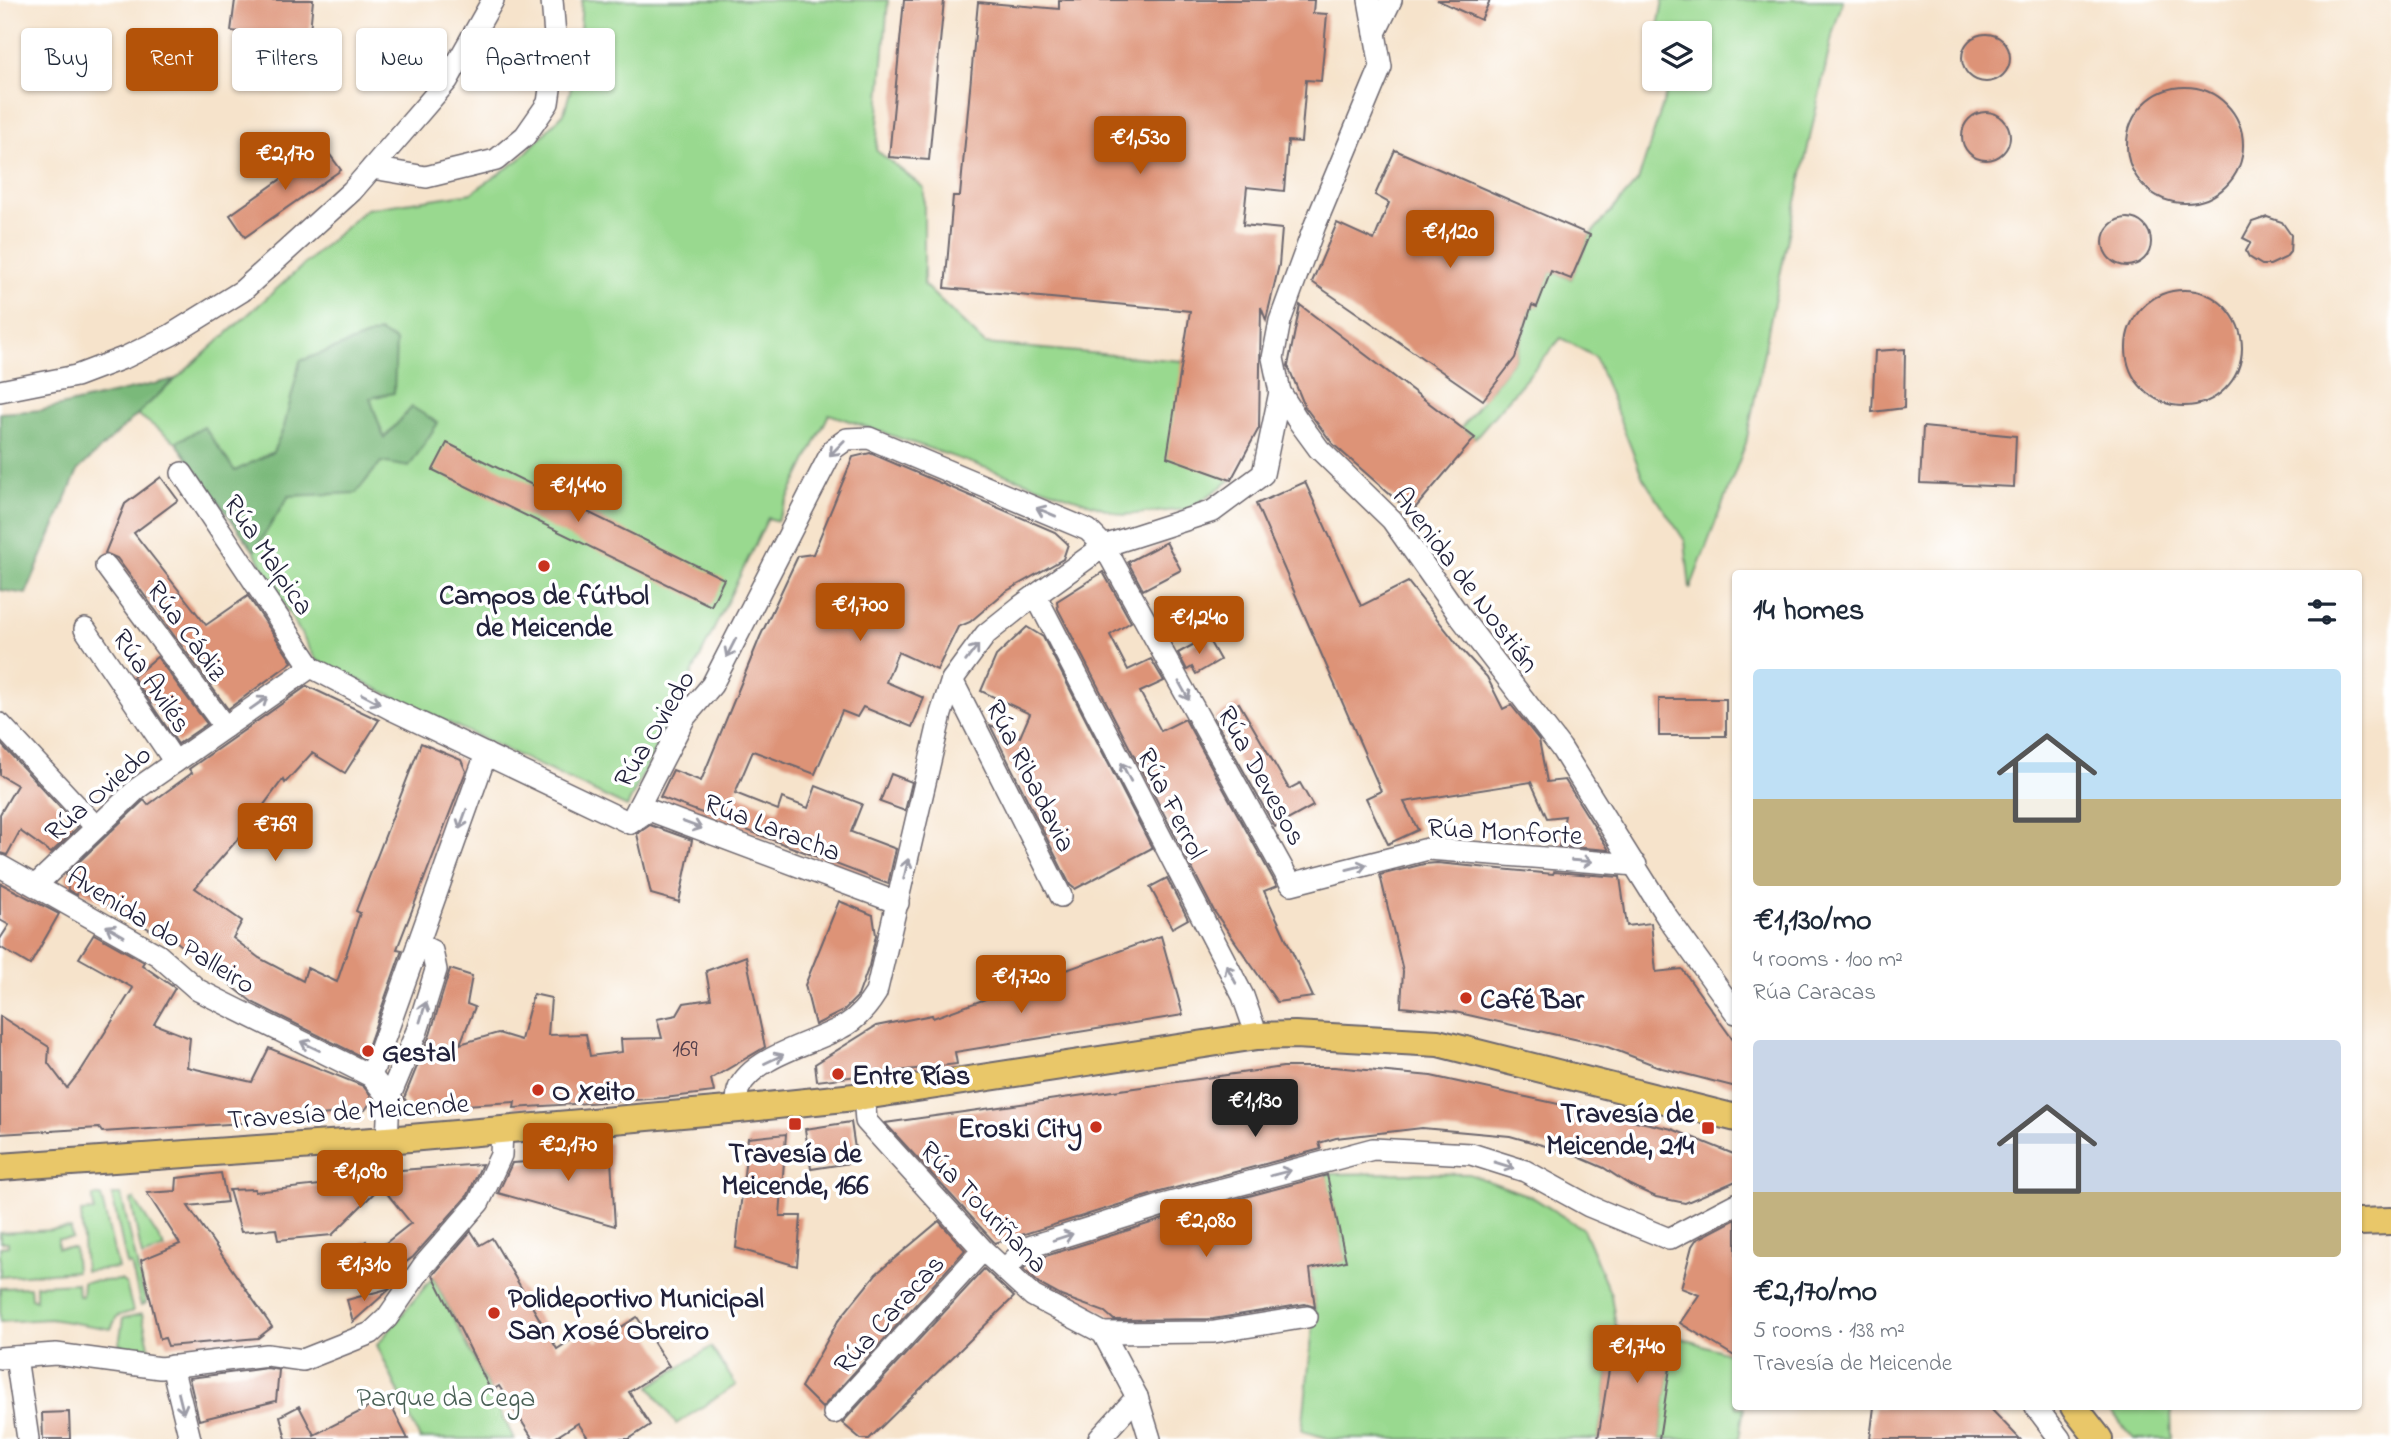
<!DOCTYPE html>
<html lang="en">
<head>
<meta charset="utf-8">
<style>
  body { margin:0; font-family:"Indie Flower",sans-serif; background:#f2f2f3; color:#1f2937; height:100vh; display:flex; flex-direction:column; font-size:26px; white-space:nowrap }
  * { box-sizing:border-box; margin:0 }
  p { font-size:23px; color:#747a83 }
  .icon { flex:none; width:38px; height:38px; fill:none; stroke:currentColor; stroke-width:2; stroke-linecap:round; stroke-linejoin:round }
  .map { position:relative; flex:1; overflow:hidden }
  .side { position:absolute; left:1732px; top:570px; width:630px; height:840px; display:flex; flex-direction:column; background:#fff; border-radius:7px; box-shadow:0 2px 5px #0004 }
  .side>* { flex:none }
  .banner { position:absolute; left:21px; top:28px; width:665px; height:63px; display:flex; gap:14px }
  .controls { position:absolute; left:1642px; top:21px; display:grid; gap:14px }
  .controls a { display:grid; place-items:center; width:70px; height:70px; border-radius:7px; background:#fff; box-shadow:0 2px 5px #0004; font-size:35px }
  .price { position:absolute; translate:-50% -60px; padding:0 16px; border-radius:7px; background:#b45309; color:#fff; font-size:23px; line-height:46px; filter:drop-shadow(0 2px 4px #0008) }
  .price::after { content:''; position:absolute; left:50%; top:42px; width:21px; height:16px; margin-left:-10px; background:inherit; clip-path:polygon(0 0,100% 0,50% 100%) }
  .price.current { background:#222; color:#fff }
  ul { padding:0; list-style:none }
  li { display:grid; align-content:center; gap:14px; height:371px; padding:0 21px }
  li span { display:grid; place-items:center; height:217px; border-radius:7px; color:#555 }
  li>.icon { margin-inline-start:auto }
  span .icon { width:126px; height:126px; fill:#fffc; stroke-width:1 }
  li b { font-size:30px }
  h2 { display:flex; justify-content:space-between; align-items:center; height:84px; padding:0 21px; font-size:30px }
  .tag { padding:0 24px; border-radius:7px; background:#fff; box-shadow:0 2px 5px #0004; font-size:24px; line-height:63px }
  .tag.current { background:#b45309; color:#fff }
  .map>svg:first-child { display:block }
</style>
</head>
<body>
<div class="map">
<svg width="2391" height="1439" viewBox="0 0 2391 1439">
  <rect width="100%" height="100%" fill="#fff"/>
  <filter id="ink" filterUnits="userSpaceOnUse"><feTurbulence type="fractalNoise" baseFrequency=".0143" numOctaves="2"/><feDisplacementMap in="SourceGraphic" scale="14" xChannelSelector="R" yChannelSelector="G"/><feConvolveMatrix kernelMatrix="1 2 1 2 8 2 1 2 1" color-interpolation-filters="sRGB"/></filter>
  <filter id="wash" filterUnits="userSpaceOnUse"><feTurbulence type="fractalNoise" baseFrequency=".00686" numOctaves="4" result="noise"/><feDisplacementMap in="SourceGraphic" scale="28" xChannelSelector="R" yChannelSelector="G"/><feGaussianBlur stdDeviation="1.57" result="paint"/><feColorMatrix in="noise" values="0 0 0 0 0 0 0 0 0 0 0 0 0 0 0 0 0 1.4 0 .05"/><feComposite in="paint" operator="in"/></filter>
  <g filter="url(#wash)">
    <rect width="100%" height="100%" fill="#f6e3cb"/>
    <g fill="#99d98f" stroke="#5e7e65" stroke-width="2">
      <path d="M582 0H888L876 150 924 188V285L985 344 1182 361 1231 480 1189 509 1123 515 829 414 777 521 768 518 627 807 316 660 254 551 176 442 137 414 366 209 471 193 520 159 564 113 578 63Z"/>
      <path d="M1663 0H1843L1833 32 1770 321 1746 443 1690 589 1685 541 1643 478 1595 357 1561 338 1475 438 1461 428 1515 358 1532 305 1537 306 1551 271 1571 279 1590 235 1638 181 1671 79H1699V33H1657Z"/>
      <path d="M1407 1173 1469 1174 1532 1197 1583 1229 1611 1295 1616 1326 1598 1439H1331L1302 1431 1315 1308 1310 1269 1346 1260 1326 1174Z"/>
      <path d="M112 1195H121L146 1303 141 1306 131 1264 127 1265Z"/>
      <path d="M93 1196H101L118 1268 85 1271 81 1212 94 1211Z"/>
      <path d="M134 1199 165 1248 142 1257 131 1200Z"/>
      <path d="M71 1229 72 1239H58V1248H74L76 1271 0 1277V1247L8 1246V1242H0V1233Z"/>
      <path d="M433 1277 514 1439H420L377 1345Z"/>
      <path d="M121 1280 126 1284 133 1311 117 1316 111 1329 50 1319 0 1322V1288L30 1287 31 1298 36 1300V1285L77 1283 78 1296H82L83 1282Z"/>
      <path d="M142 1314 150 1351 119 1345 123 1318Z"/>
      <path d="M1675 1336 1736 1356V1407H1744L1739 1439H1659Z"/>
      <path d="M711 1347 736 1385 676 1424 650 1386Z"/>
      <path d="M2107 1407H2171L2172 1439H2134Z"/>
    </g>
    <g fill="#7ab97a" stroke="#4e6e5a" stroke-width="2">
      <path d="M379 332 396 341 394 393 370 398 384 438 412 407 438 423 409 467 381 462 356 493 289 496 254 551 176 442 204 427 235 471 273 452 284 427 300 361Z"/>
      <path d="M175 379 78 470 26 594 0 590V413L43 410Z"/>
    </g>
    <g id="blocks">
      <g fill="#dd9377">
        <path d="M235 0H313L309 41 231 31Z"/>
        <path d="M904 0H944L929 160 889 157Z"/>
        <path d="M1059 0H1314L1313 13 1327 14 1321 81 1306 80 1301 142 1288 141 1284 191 1247 187 1243 225 1282 229 1279 265 1266 320 1261 307 1259 428 1231 480 1167 457 1190 311 945 288 953 196H960L978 2 1059 9Z"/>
        <path d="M1437 0H1490L1481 20Z"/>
        <circle cx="1986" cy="58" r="24"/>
        <circle cx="2185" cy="145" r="58"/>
        <circle cx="1986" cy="136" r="24"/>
        <path d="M325 148 341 170 245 237 230 215Z"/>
        <path d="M1395 150 1590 235 1571 279 1551 271 1537 307 1532 305 1515 358 1483 400 1312 282 1337 223 1374 240 1389 203 1375 195Z"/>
        <path d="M2267 217 2282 222 2291 235 2290 252 2285 258 2270 265H2262L2249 257 2246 251 2251 242 2243 238 2252 222Z"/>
        <circle cx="2127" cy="242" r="24"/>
        <circle cx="2184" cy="348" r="58"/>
        <path d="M1300 305 1475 438 1411 513 1333 444 1305 407 1288 366Z"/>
        <path d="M1905 349 1904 408 1872 412 1875 351Z"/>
        <path d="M1923 427 2016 436 2014 487 1920 483Z"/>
        <path d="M447 443 724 579 711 606 433 470Z"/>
        <path d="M870 453 1055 532 1068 544 1063 559 1005 592 970 622 958 627 937 670 898 652 886 682 924 698 912 727 863 707 857 717 842 711 815 774 753 751 735 793 778 810 782 798 808 808 816 786 862 804 851 832 896 849 888 884 660 797 673 770 701 781 760 637 798 556 813 554 853 457Z"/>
        <path d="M161 477 178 500 134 533 206 625 248 596 292 662 228 709 117 558 105 553 125 504Z"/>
        <path d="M1305 482 1361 606 1408 582 1461 649 1487 677 1503 709 1511 705 1539 740 1547 782 1565 780 1609 850 1559 846 1565 816 1547 818 1531 782 1404 802 1418 830 1388 844 1366 798 1381 791 1256 504Z"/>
        <path d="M1166 542 1181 570 1143 590 1128 562Z"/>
        <path d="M1103 572 1131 622 1110 635 1128 670 1151 659 1164 681 1140 692 1161 731 1185 719 1277 886 1264 891 1313 997 1277 1002 1214 911 1058 609 1057 601Z"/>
        <path d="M1027 627 1043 637 1152 848 1075 889 1070 885 990 725 1020 737 1030 714 981 691 996 656Z"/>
        <path d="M1207 637 1220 660 1196 674 1192 667 1187 670 1178 653Z"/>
        <path d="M157 657 207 724 178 744 133 677Z"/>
        <path d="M307 686 379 720 345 773 312 753 285 783 283 779 244 832 195 888 242 921 233 938 259 958 303 981 307 968 337 982 360 913 356 911 421 743 461 760 466 771 397 949 402 950 364 1058 252 1002 162 930 158 934 78 889 77 895 68 890 66 874 144 800 148 805 192 773 189 769Z"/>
        <rect x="1659" y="699" width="67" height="37"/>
        <path d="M1239 703 1289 789 1300 783 1313 806 1275 827 1214 718Z"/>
        <path d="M0 743 78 827 51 853 20 831 7 855 0 853V814L17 785 0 775Z"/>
        <path d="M891 774 912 782 905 811 880 802Z"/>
        <path d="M650 825 692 840 679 902 651 894 637 834Z"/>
        <path d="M1437 863 1553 874 1554 872 1620 877 1627 926 1651 923 1656 972 1682 969 1736 1044V1087L1662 1068 1605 1046 1455 1012 1401 1007 1403 971 1380 875 1424 864Z"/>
        <path d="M1167 878 1188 919 1172 928 1150 887Z"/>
        <path d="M0 883 59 914 30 965 0 947V939L9 925 0 920Z"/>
        <path d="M839 901 873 915 876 935 869 966 858 996 843 1011 815 1025 805 985Z"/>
        <path d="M94 934 144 962 142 965 175 988 154 1024 190 1038 187 1067 252 1082 269 1048 363 1086 370 1095 371 1102 365 1110 260 1122 102 1132 99 1128 0 1134V1016L49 1047 48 1063 67 1088 82 1069 133 988 79 958Z"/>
        <path d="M1161 936 1183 1015 955 1052 957 1064 817 1081 815 1064 876 1026 932 1015 933 1018Z"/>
        <path d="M746 956 765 1047 711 1079 714 1092 664 1098 514 1108 515 1102 412 1108 404 1098 430 1035 450 969 472 976 467 1004 475 1007 460 1044 498 1033 521 1040 533 994 551 998 548 1035 586 1034 590 1056 622 1052 621 1039 662 1038 657 1019 677 1015 684 1003 711 999 706 971Z"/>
        <path d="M1283 1067H1334L1431 1076 1672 1129 1736 1155V1181L1685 1203 1656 1197 1630 1185 1604 1168 1567 1152 1510 1136 1422 1128 1336 1138 1319 1143 1321 1149 1160 1192 995 1243 885 1123Z"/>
        <path d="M851 1122 857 1162 811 1169 805 1129Z"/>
        <path d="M786 1134 780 1216H801L797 1266 736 1248 748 1138Z"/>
        <path d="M610 1143 615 1226 498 1193 512 1163 563 1160V1146Z"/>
        <path d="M482 1164 468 1195 413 1257 372 1287 351 1252 366 1241 373 1253 411 1223 381 1186 332 1235 278 1240 276 1229 241 1232 229 1190 255 1189V1192L330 1184 319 1169 350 1168V1176L397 1175 401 1170Z"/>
        <path d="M221 1173 227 1202 188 1206 272 1327 258 1338 168 1346 165 1338 160 1339 141 1260 180 1244 147 1193 176 1191 177 1178Z"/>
        <path d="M1327 1175 1346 1261 1310 1269 1315 1307 1305 1304 1213 1319 1114 1320 1105 1312 1061 1296 1041 1285 1023 1269 1033 1260 1167 1218Z"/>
        <path d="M1736 1219V1357L1680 1323 1699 1295 1681 1288 1692 1246 1696 1240Z"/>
        <path d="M939 1221 965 1250 822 1408 801 1387 838 1321 876 1274Z"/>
        <path d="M471 1231 480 1245 492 1238 557 1349 588 1329 597 1342 637 1317 669 1366 629 1392 650 1425 629 1439H589L578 1423 553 1439H533L499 1386 491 1391 433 1275Z"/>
        <path d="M984 1269 1014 1297 869 1439H861L842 1423Z"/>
        <path d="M391 1288 353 1322 347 1300Z"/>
        <path d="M1616 1326 1675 1336 1659 1439H1598Z"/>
        <path d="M267 1368 279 1370 276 1401 199 1420 189 1378Z"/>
        <path d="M387 1398 408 1439H286L280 1416 299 1406 314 1435Z"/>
        <path d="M1874 1407H1989L2020 1439H1870Z"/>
        <path d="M69 1412 70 1439H43L42 1413Z"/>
      </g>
    </g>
  </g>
  <g filter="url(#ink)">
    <use href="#blocks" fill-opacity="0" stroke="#6c666d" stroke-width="2"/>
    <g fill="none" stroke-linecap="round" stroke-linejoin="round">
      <g stroke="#6c666d" stroke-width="24">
        <g id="minor">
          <path d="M1369 0 1381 67 1315 225 1280 321 1273 358 1280 392 1297 419 1319 449 1392 520 1459 615 1561 748 1667 917 1736 1013"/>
          <path d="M1375 33 1391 0"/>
          <path d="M372 168 426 177 496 160 525 136 548 103 556 47 552 0"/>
          <path d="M0 391 76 376 126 357 171 335 242 291 352 191 372 168 447 81 493 0"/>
          <path d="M182 473 311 667 391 709 630 823"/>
          <path d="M106 566 225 727"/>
          <path d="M1036 596 1243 996 1257 1036"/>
          <path d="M85 629 175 762"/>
          <path d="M952 680 1061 896"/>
          <path d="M0 724 96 827"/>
          <path d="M630 823 685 717 712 685 833 449 847 439 869 438 1088 530 1104 546 1291 884 1428 849 1636 865"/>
          <path d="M630 823 649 810 898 903"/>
          <path d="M0 866 158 955 198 990 371 1076 389 1098 387 1140"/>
          <path d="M36 885 138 788 311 667"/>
          <path d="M371 1076 486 754"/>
          <path d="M864 1096 866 1121 983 1250 1033 1296 1103 1333 1137 1397 1150 1439"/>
          <path d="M389 1098 417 1031 436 970 432 951 418 944"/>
          <path d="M739 1109C738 1103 736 1094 739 1088 755 1055 816 1043 846 1025 859 1017 868 1006 876 993L941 714 952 680 986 634 1021 606 1104 546 1213 511 1263 474 1280 392"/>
          <path d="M1005 1269 1026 1248 1163 1205 1373 1149 1471 1154 1525 1171 1589 1206 1669 1239 1736 1204"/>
          <path d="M1103 1333 1214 1332 1307 1317"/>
          <path d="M16 1357 28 1439"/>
          <path d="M0 1358 56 1354 160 1368 267 1355 303 1360 371 1333 387 1318 423 1266 479 1202 501 1155 502 1130"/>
          <path d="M172 1366 190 1439"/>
          <path d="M2036 1407 2060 1439"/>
          <path d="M834 1413 983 1250"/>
          <path d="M1099 1439 1137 1397"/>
        </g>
      </g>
      <g stroke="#6c666d" stroke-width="30">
        <g id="major">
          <path d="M0 1167 387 1140 739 1109 864 1096 1257 1036 1295 1035 1438 1043 1736 1118"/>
          <path d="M2359 1222 2391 1221"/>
          <path d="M2074 1407 2099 1439"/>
        </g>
      </g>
      <use href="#minor" stroke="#fff" stroke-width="21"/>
      <use href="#major" stroke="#e9c769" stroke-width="26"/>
    </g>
    <defs><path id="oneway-shaft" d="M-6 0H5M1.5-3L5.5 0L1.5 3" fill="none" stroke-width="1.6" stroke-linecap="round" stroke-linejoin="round" transform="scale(1.75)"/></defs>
    <g stroke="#9c9ca7">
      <use href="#oneway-shaft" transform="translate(837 448) rotate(134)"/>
      <use href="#oneway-shaft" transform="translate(1046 512) rotate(-157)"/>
      <use href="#oneway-shaft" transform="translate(731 648) rotate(117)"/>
      <use href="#oneway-shaft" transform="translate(972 653) rotate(-53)"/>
      <use href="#oneway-shaft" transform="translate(1184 691) rotate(61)"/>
      <use href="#oneway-shaft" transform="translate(371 699) rotate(28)"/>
      <use href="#oneway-shaft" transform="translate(259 703) rotate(-35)"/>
      <use href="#oneway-shaft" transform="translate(1126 772) rotate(-117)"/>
      <use href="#oneway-shaft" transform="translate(463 819) rotate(110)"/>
      <use href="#oneway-shaft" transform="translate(692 825) rotate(20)"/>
      <use href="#oneway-shaft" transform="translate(1582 861) rotate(4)"/>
      <use href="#oneway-shaft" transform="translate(1357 867) rotate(-14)"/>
      <use href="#oneway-shaft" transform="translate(906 869) rotate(-77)"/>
      <use href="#oneway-shaft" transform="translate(115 931) rotate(-150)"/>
      <use href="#oneway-shaft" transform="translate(1231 974) rotate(-118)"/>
      <use href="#oneway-shaft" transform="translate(423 1012) rotate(-73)"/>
      <use href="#oneway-shaft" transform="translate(310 1046) rotate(-154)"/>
      <use href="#oneway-shaft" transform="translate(774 1059) rotate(-25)"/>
      <use href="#oneway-shaft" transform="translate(1504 1165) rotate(17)"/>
      <use href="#oneway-shaft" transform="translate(1281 1173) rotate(-15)"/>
      <use href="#oneway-shaft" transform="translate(1063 1237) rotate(-18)"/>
      <use href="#oneway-shaft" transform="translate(181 1403) rotate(76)"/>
    </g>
  </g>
  <g fill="#c8321e" stroke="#fff" stroke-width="2.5">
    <circle cx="544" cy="566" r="7"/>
    <circle cx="1466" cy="998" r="7"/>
    <circle cx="368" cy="1051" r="7"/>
    <circle cx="838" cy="1074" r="7"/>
    <circle cx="538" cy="1090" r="7"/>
    <rect x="788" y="1117" width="14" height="14" rx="3.5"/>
    <circle cx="1096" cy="1127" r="7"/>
    <rect x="1701" y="1121" width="14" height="14" rx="3.5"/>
    <circle cx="494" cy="1313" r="7"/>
  </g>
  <g text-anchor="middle" stroke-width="7" stroke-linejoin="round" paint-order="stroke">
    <g font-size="24" fill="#513e4a">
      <text x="685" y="1056">169</text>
    </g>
    <g font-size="28" fill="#22223b" stroke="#fff">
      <text transform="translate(270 554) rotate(56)" y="10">Rúa Malpica</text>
      <text transform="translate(1467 579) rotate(53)" y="10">Avenida de Nostián</text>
      <text transform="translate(188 630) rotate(54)" y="10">Rúa Cádiz</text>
      <text transform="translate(153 680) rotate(56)" y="10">Rúa Avilés</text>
      <text transform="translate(653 728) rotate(-59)" y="10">Rúa Oviedo</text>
      <text transform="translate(1032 775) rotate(63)" y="10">Rúa Ribadavia</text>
      <text transform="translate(1263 775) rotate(61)" y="10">Rúa Devesos</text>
      <text transform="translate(97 792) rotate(-41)" y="10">Rúa Oviedo</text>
      <text transform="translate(1173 803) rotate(63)" y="10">Rúa Ferrol</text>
      <text transform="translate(773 826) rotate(21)" y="10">Rúa Laracha</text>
      <text transform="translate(1505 830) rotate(3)" y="10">Rúa Monforte</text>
      <text transform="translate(162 929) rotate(32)" y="10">Avenida do Palleiro</text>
      <text transform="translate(348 1110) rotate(-4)" y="10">Travesía de Meicende</text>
      <text transform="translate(985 1206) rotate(46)" y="10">Rúa Touriñana</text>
      <text transform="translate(888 1313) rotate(-48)" y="10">Rúa Caracas</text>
    </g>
    <g font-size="28" font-weight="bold" fill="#22223b" stroke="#fff" text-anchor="start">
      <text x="544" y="604" text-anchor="middle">Campos de fútbol<tspan x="544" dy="32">de Meicende</tspan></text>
      <text x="1480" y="1008">Café Bar</text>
      <text x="382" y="1061">Gestal</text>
      <text x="852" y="1084">Entre Rías</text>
      <text x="552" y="1100">O Xeito</text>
      <text x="1694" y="1122" text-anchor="end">Travesía de<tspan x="1694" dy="32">Meicende, 214</tspan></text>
      <text x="1082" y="1137" text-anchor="end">Eroski City</text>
      <text x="795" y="1162" text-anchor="middle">Travesía de<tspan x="795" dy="32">Meicende, 166</tspan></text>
      <text x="508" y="1307">Polideportivo Municipal<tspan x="508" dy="32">San Xosé Obreiro</tspan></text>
    </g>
    <g font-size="28" fill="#4c6258" stroke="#fff">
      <text x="446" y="1406">Parque da Cega</text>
    </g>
  </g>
</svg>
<div class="controls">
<a><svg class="icon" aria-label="layers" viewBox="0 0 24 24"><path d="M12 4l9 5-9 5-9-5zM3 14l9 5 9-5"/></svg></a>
</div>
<b class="price" style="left:1140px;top:176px">€1,530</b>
<b class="price" style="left:285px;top:192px">€2,170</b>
<b class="price" style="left:1450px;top:270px">€1,120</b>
<b class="price" style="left:578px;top:524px">€1,440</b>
<b class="price" style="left:860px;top:643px">€1,700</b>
<b class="price" style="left:1199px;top:656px">€1,240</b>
<b class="price" style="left:275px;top:863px">€769</b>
<b class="price" style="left:1021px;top:1015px">€1,720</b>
<b class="price current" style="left:1255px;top:1139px">€1,130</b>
<b class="price" style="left:568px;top:1183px">€2,170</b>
<b class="price" style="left:360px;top:1210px">€1,090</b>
<b class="price" style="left:1206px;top:1259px">€2,080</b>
<b class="price" style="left:364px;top:1303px">€1,310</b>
<b class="price" style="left:1637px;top:1385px">€1,740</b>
<div class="banner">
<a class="tag">Buy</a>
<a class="tag current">Rent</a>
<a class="tag">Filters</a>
<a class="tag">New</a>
<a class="tag">Apartment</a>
</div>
<section class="side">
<h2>14 homes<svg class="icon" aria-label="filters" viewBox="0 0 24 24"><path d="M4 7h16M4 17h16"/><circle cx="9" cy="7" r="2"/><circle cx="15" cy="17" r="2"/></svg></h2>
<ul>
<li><span style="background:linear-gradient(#bfe0f5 60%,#c2b280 0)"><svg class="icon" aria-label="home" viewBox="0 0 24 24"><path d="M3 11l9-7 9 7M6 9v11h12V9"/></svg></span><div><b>€1,130/mo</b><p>4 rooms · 100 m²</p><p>Rúa Caracas</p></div></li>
<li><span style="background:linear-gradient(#c9d6e8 70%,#c2b280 0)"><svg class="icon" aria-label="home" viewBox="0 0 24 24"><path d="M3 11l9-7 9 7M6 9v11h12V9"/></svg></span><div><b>€2,170/mo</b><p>5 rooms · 138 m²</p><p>Travesía de Meicende</p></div></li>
</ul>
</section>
</div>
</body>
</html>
